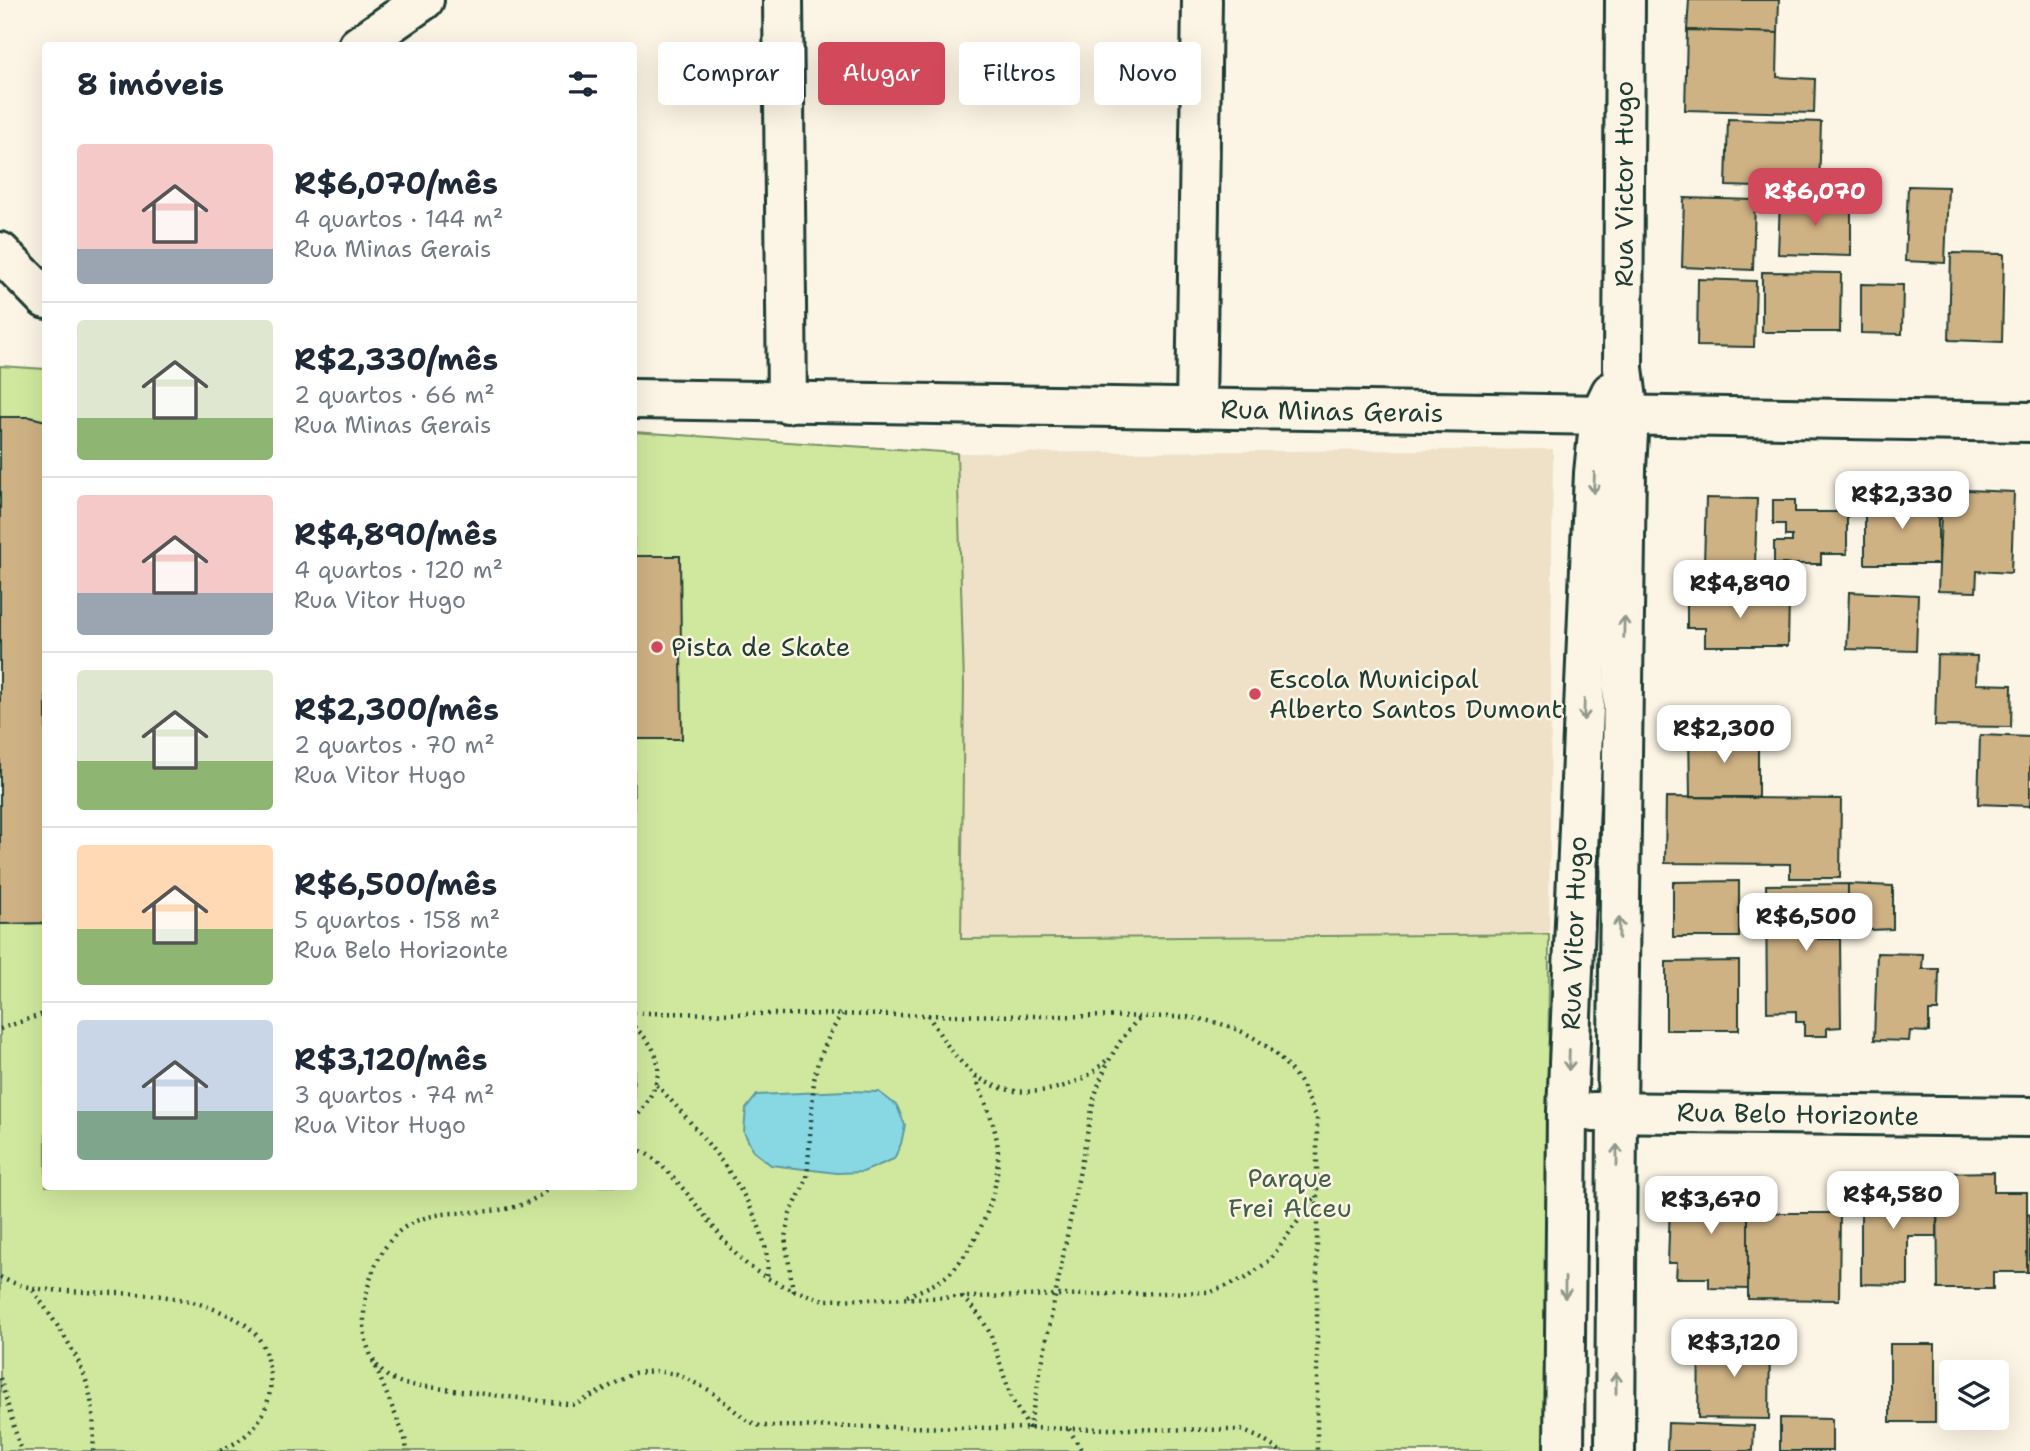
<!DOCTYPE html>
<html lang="pt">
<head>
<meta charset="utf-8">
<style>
  body { margin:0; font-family:"Shantell Sans",sans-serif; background:#f6f6f7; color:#1f2937; height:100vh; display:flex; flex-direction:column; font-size:26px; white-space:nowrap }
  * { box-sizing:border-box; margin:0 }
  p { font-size:23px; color:#747a83 }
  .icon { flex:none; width:38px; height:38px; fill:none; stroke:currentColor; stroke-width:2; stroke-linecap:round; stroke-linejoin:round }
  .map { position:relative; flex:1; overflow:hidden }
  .sheet { position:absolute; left:42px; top:42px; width:595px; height:1148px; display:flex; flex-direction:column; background:#fff; border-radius:7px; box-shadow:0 7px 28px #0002 }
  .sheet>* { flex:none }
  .top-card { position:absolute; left:658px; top:42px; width:665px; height:63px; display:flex; gap:14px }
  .buttons { position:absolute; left:1939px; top:1360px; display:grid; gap:14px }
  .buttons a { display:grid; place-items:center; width:70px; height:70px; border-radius:7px; background:#fff; box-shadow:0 7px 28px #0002; font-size:35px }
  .price { position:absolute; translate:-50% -60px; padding:0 16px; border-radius:14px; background:#fff; color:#222; font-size:23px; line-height:46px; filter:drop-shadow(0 2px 4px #0008) }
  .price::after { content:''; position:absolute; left:50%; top:42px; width:21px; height:16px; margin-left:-10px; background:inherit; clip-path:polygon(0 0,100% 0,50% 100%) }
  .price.active { background:#d1495b; color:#fff }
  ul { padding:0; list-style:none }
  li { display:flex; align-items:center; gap:21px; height:175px; padding:0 35px }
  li+li { border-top:2px solid #e0e1e3 }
  li span { display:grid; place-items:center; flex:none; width:196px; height:140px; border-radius:7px; color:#555 }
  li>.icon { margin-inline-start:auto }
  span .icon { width:84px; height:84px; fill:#fffc; stroke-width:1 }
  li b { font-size:30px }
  h2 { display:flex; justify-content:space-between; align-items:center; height:84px; padding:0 35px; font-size:30px }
  .pill { padding:0 24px; border-radius:7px; background:#fff; box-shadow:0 7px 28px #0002; font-size:24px; line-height:63px }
  .pill.active { background:#d1495b; color:#fff }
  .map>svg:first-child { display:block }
</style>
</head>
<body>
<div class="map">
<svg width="2030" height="1451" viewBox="0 0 2030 1451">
  <rect width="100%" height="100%" fill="#fcf5e5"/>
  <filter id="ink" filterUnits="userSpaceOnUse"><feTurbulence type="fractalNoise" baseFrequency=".0143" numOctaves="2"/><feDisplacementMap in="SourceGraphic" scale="14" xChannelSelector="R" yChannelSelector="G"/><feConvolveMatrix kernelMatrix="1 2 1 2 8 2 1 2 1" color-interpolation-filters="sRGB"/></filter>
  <g filter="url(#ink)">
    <path fill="#eee1c8" d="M1553 449 1549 934 961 939 957 453Z"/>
    <g fill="#d0e89d" stroke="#789268" stroke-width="2">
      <path d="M0 366 45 369V421L30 417H0Z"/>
      <path d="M634 432 957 453 964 685 961 939 1549 934 1547 1451H0V924L45 923 46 1186H634Z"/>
    </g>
    <path fill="#88d8e4" stroke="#5e9a9e" stroke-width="2" d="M846 1091 879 1092 897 1106 905 1125 901 1144 894 1159 863 1172 837 1173 771 1165 753 1151 744 1132 746 1109 757 1095Z"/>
    <g fill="#cfb284" stroke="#1f3d34" stroke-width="2">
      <path d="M1689 0H1779L1778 33 1687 30Z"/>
      <path d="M1687 30 1778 33 1777 77 1815 79 1814 113 1685 110Z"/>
      <path d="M1728 119 1821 122 1819 189 1726 186Z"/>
      <path d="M1908 186 1948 187 1945 263 1905 261Z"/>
      <path d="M1684 198 1755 200 1753 270 1682 267Z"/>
      <path d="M1780 199 1851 201V256L1778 254Z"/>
      <path d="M1951 253 2004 254 2002 342 1949 340Z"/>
      <path d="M1762 272 1841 273 1840 332H1762Z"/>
      <path d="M1698 279 1756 281 1754 347 1697 346Z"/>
      <path d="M1861 284 1903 285 1902 334 1861 333Z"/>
      <path d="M0 417H30L46 421V923L0 924Z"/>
      <path d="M1942 489 2014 492 2011 573 1977 571 1976 592 1938 591Z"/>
      <path d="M1706 498 1757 499 1754 596 1703 595Z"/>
      <rect x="1865" y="498" width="73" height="66"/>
      <path d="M1773 500H1795V512H1847V554H1821V564H1774V542H1792V536H1785V524H1773Z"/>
      <path d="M634 556H680L682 739H634Z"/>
      <path d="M1849 592 1918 595 1916 651 1847 649Z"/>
      <path d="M1687 595 1789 596 1788 646H1705V628H1687Z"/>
      <path d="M1937 655 1977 656 1976 684 2012 685 2011 727 1935 726Z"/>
      <path d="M1689 733H1758V797H1690Z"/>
      <path d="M1980 735 2030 737V806L1978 804Z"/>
      <path d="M1666 797 1841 799 1840 878H1790V864L1665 863Z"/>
      <path d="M1739 881V937H1673V882Z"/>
      <path d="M1848 884 1893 886V929L1848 931Z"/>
      <path d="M1848 884V931H1818V939H1840L1841 1027 1827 1028V1036H1804V1022H1796V1011L1767 1012 1766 885Z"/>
      <path d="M1877 953 1923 954 1922 969H1939L1938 1011H1929V1032L1910 1031 1909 1041 1874 1040Z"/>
      <path d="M1739 961V1030H1666V962Z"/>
      <path d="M1994 1172V1192H2027V1272H1993V1289H1938L1937 1173Z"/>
      <path d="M1692 1182H1717L1724 1191H1749L1748 1289 1709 1288V1278H1676L1677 1263H1668L1670 1203H1684L1692 1196Z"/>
      <path d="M1861 1188H1937V1236H1908V1285L1861 1284Z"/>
      <path d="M1748 1213H1840L1839 1300 1748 1299Z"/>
      <path d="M2027 1214 2030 1215V1272H2027Z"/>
      <path d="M1699 1340 1770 1341 1769 1419 1698 1418Z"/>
      <rect x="1890" y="1344" width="45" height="78"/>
      <path d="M1780 1418 1832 1419V1451H1780Z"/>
      <path d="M1668 1423 1754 1426 1753 1451H1667Z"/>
    </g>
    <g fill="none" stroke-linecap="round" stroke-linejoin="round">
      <g stroke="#1f3d34" stroke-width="44">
        <g id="minor">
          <path d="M783 0 787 403"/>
          <path d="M358 46 424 0"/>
          <path d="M0 252 46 299"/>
          <path d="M634 399 2030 422"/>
          <path d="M1196 409 1202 0"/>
          <path d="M1593 1112 2030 1117"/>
          <path d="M1564 1451 1567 1112 1594 473 1600 415 1611 392"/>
          <path d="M1615 1451 1617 1112 1626 469 1629 416 1623 368 1625 0"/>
        </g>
      </g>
      <g stroke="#1f3d34" stroke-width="4.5" stroke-dasharray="2 5" stroke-linecap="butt">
        <path d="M634 1013 1187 1017C1234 1024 1263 1036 1294 1074 1304 1086 1310 1104 1317 1118V1451"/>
        <path d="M928 1015C941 1037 955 1059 975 1075 1005 1098 1049 1095 1082 1079 1092 1074 1100 1066 1108 1059"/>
        <path d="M634 1027C671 1058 661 1086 634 1120"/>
        <path d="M0 1029 46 1013"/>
        <path d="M657 1085C698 1130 774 1212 767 1276"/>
        <path d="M634 1149C666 1153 716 1237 742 1260 763 1280 796 1292 824 1300L1211 1292 1246 1278 1270 1260 1316 1196"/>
        <path d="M551 1186C508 1229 450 1198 405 1227 366 1252 346 1342 385 1374 390 1379 398 1381 404 1384L575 1405 634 1373 655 1371 677 1374 711 1391 746 1420 760 1426 1241 1430 1260 1438 1280 1451"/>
        <path d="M0 1277C26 1291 55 1290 84 1292 135 1294 178 1292 226 1314 247 1323 262 1335 267 1359 272 1377 272 1394 264 1411 256 1430 236 1446 216 1451"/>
        <path d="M33 1290C71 1346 99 1378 93 1451"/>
        <path d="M793 1291 785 1237 790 1214 807 1179 814 1080 818 1062 831 1032 842 1014"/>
        <path d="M907 1296C923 1289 941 1283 953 1270 982 1237 1003 1185 997 1141 993 1118 983 1096 974 1075"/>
        <path d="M962 1297 980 1316 990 1333 1012 1400 1029 1428"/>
        <path d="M373 1361 405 1438 407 1451"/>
        <path d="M0 1378 21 1451"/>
        <path d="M1029 1429 1094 1099C1103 1067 1118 1040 1141 1016"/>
        <path d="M1069 1429 1082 1451"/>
      </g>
      <use href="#minor" stroke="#fcf5e5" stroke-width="38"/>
    </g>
    <defs><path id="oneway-shaft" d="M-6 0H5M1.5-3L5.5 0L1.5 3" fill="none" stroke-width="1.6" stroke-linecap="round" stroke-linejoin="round" transform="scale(1.75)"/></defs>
    <g stroke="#8e998c">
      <use href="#oneway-shaft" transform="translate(1594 483) rotate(93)"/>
      <use href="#oneway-shaft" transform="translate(1624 627) rotate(-89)"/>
      <use href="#oneway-shaft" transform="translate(1584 710) rotate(92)"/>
      <use href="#oneway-shaft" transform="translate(1619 928) rotate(-89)"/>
      <use href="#oneway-shaft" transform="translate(1569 1060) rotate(92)"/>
      <use href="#oneway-shaft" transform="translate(1617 1155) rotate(-90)"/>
      <use href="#oneway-shaft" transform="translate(1565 1288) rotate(90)"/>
      <use href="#oneway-shaft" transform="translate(1616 1383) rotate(-90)"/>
    </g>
  </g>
  <g fill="#d1495b" stroke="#fcf5e5" stroke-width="2.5">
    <circle cx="657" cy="647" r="7"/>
    <circle cx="1255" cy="694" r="7"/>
  </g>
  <g text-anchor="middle" stroke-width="5" stroke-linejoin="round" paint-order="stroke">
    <g font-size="26" fill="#1f3d34" stroke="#fcf5e5">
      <text transform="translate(1624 184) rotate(-90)" y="9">Rua Victor Hugo</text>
      <text transform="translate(1332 411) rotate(1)" y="9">Rua Minas Gerais</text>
      <text transform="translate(1574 933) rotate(-88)" y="9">Rua Vitor Hugo</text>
      <text transform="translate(1798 1114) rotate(1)" y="9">Rua Belo Horizonte</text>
    </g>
    <g font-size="26" fill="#1f3d34" stroke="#fcf5e5" text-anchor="start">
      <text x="671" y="656">Pista de Skate</text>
      <text x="1269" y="688">Escola Municipal<tspan x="1269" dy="30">Alberto Santos Dumont</tspan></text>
    </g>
    <g font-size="26" fill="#425f49" stroke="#fcf5e5">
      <text x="1290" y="1187">Parque<tspan x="1290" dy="30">Frei Alceu</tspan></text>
    </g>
  </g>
</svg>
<div class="buttons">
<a><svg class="icon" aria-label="layers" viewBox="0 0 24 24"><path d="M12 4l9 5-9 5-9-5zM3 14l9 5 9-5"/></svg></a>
</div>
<b class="price active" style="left:1815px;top:228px">R$6,070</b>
<b class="price" style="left:1902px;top:531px">R$2,330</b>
<b class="price" style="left:1740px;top:620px">R$4,890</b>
<b class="price" style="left:1724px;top:765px">R$2,300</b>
<b class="price" style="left:1806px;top:953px">R$6,500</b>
<b class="price" style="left:1893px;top:1231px">R$4,580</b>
<b class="price" style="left:1711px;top:1236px">R$3,670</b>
<b class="price" style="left:1734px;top:1379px">R$3,120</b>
<div class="top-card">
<a class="pill">Comprar</a>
<a class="pill active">Alugar</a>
<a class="pill">Filtros</a>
<a class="pill">Novo</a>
</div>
<section class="sheet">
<h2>8 imóveis<svg class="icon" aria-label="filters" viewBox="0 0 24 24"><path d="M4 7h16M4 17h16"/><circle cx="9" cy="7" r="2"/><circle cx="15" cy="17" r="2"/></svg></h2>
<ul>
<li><span style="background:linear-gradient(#f6c9c9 75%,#9aa5b1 0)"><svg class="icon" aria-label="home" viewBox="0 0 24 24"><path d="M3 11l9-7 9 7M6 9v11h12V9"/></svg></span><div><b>R$6,070/mês</b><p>4 quartos · 144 m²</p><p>Rua Minas Gerais</p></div></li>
<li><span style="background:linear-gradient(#dfe7d0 70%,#8fb573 0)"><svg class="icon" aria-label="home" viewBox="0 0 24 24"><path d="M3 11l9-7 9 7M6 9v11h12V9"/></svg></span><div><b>R$2,330/mês</b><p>2 quartos · 66 m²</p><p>Rua Minas Gerais</p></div></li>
<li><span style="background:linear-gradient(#f6c9c9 70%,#9aa5b1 0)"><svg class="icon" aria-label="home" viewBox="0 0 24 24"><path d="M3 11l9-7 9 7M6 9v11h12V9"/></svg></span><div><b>R$4,890/mês</b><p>4 quartos · 120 m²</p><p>Rua Vitor Hugo</p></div></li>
<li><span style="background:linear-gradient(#dfe7d0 65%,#8fb573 0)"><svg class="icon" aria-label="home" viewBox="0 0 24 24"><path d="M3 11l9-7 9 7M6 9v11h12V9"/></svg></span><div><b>R$2,300/mês</b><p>2 quartos · 70 m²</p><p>Rua Vitor Hugo</p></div></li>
<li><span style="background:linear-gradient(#ffd9b3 60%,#8fb573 0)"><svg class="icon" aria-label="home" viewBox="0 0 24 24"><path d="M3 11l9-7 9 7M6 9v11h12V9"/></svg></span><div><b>R$6,500/mês</b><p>5 quartos · 158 m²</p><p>Rua Belo Horizonte</p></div></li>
<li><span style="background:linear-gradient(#c9d6e8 65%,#7fa58c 0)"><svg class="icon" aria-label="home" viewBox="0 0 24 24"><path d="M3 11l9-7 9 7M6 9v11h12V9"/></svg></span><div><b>R$3,120/mês</b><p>3 quartos · 74 m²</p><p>Rua Vitor Hugo</p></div></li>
</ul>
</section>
</div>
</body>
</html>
